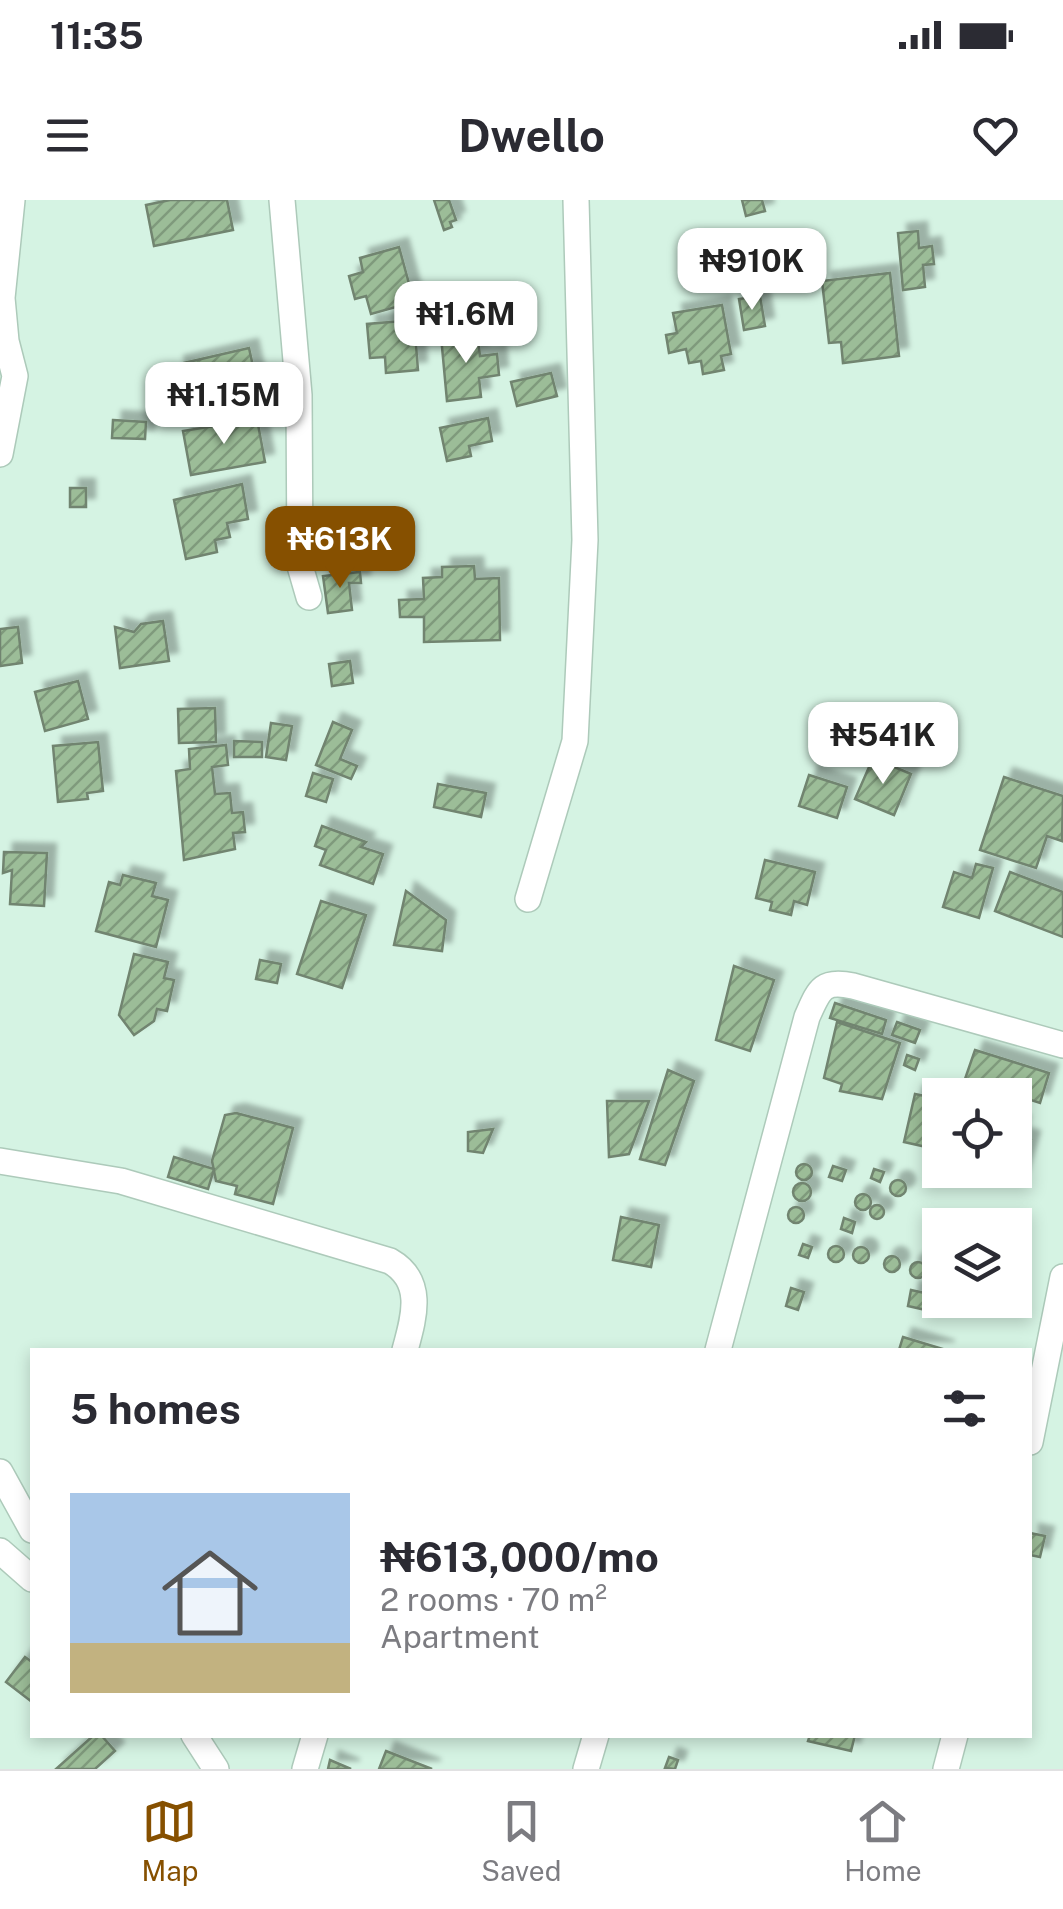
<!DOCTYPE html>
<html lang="en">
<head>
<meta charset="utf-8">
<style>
  body { margin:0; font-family:"Public Sans",sans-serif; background:#f7f7f7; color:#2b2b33; height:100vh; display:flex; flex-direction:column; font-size:38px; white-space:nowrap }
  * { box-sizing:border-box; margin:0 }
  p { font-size:32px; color:#7c7c81 }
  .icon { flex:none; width:55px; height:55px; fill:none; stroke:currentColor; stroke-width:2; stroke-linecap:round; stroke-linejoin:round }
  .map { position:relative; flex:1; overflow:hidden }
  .side { position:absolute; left:30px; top:1148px; width:1002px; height:390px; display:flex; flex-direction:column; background:#fff; border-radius:0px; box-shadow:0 5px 15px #0003 }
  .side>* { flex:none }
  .controls { position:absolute; left:922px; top:878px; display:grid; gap:20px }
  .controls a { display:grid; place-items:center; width:110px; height:110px; border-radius:0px; background:#fff; box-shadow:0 5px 15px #0003; font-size:50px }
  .price { position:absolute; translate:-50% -85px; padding:0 22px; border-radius:20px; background:#fff; color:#222; font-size:32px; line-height:65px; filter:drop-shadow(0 2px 5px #0008) }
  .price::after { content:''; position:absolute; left:50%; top:60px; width:30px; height:22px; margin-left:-15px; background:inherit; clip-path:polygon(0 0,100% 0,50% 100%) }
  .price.on { background:#865000; color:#fff }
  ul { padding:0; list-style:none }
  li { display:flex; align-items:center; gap:30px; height:250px; padding:0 40px }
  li+li { border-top:2px solid #e1e1e2 }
  li span { display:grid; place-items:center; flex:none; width:280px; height:200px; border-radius:0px; color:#555 }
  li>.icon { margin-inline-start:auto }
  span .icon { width:120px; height:120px; fill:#fffc; stroke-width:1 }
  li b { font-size:42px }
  h2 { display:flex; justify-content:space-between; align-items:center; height:120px; padding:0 40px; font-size:42px }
  .status { display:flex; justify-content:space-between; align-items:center; height:70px; padding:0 50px; background:#fff; direction:ltr }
  .status svg { height:28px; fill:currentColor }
  header { display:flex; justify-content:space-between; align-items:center; height:130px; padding:0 40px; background:#fff; font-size:45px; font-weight:700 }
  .tabs { display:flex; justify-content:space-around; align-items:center; height:140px; border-top:2px solid #e1e1e2; background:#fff; font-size:28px; color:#7c7c81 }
  .tabs a { display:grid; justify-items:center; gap:5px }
  .tabs .on { color:#865000 }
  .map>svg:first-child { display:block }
</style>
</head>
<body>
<div class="status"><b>11:35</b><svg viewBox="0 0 49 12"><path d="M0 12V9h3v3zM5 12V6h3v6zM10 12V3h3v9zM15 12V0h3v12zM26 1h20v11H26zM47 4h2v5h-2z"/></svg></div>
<header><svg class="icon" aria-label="menu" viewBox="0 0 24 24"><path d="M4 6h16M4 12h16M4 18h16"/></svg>Dwello<svg class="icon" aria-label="heart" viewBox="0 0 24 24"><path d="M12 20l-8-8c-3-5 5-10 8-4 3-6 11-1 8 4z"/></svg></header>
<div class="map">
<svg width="1063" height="1569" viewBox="0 0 1063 1569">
  <defs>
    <pattern id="building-hatch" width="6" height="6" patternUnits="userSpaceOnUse" patternTransform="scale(2.5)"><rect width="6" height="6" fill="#9cbd98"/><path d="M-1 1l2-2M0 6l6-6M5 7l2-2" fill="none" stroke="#7f9a7c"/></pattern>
    <filter id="shadow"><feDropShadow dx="9" dy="-9" stdDeviation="2.5" flood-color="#0004"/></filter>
  </defs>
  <rect width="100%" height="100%" fill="#d5f3e3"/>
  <g fill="url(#building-hatch)" stroke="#71846f" stroke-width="2.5" filter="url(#shadow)">
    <path d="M170 0H227L233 30 154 46 146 5Z"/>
    <path d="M434 0H449L456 20 450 22 452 27 444 30Z"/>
    <path d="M742 0H762L765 11 746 16Z"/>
    <path d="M918 31 919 48 932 46 934 64 923 65 925 87 903 90 898 33Z"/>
    <path d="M399 47 414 102 371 114 366 96 355 99 349 76 363 72 360 58Z"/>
    <path d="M890 73 899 156 843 163 841 142 829 143 822 81Z"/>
    <path d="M760 96 765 126 744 130 739 99Z"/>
    <path d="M722 105 731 154 721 156 724 170 703 174 701 161 689 163 686 149 669 153 666 135 677 133 673 113Z"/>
    <path d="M414 120 418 170 386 173 385 157 370 158 367 124Z"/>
    <path d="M477 132 480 156 497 154 499 175 479 178 481 197 447 201 441 136Z"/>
    <path d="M249 148 259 194 185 210 175 165Z"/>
    <path d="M551 173 557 196 517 206 511 182Z"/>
    <path d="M488 218 492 241 469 246 471 256 447 261 440 228Z"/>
    <path d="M257 219 265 262 191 275 183 231Z"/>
    <path d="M113 220 146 222 145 239 112 238Z"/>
    <path d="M242 284 248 319 227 323 230 337 215 340 217 352 186 359 174 300Z"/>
    <rect x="70" y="288" width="16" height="19"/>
    <path d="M474 366 475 379 499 378 500 440 424 442V417H400L399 400 424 399 423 378 442 377V367Z"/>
    <path d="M360 372 361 383H349L352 410 328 413 323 376Z"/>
    <path d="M163 421 169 461 120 468 115 427 134 432 141 424Z"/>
    <path d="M18 427 22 463 0 466V429Z"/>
    <path d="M350 461 353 483 332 486 329 464Z"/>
    <path d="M78 481 88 519 45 531 35 492Z"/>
    <path d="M215 508 216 542 179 543 178 509Z"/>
    <path d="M333 522 352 530 340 559 357 566 351 579 316 565Z"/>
    <path d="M271 523 292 526 286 560 266 557Z"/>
    <path d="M234 541 262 542V557H234Z"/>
    <path d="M98 542 103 591 87 593 88 599 58 602 53 546Z"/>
    <path d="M226 545 228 565 212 567 215 594 230 593 232 613 243 612 245 632 233 633 235 649 184 660 176 571 190 569 189 549Z"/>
    <path d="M873 558 911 574 894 615 855 599Z"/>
    <path d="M313 573 333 579 326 602 306 596Z"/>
    <path d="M809 575 847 587 837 618 799 606Z"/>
    <path d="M1004 577 1063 596 1062 641 1047 636 1036 668 980 650Z"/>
    <path d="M438 584 486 593 481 617 434 607Z"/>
    <path d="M322 626 366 642 361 647 383 654 373 684 320 665 326 650 315 646Z"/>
    <path d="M4 652 47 653 44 706 10 704 12 670 3 673Z"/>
    <path d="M765 660 815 672 807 705 794 701 791 715 770 710 772 702 756 698Z"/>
    <path d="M976 664 993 668 979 718 943 707 954 672 972 678Z"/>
    <path d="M1010 672 1063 692V737L995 711Z"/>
    <path d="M123 675 156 683 152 696 168 700 156 747 96 731 109 682 120 685Z"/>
    <path d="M406 691 446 720 442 751 394 745Z"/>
    <path d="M321 701 366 715 342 788 297 774Z"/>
    <path d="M134 754 168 762 164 778 174 780 167 811 157 809 154 821 134 835 119 815Z"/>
    <path d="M260 760 281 764 277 783 256 779Z"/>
    <path d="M734 766 774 780 750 851 716 840Z"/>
    <path d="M835 803 886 820 882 834 830 818Z"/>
    <path d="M837 822 900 843 882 899 840 891 842 884 824 878Z"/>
    <path d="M897 822 920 830 915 843 892 835Z"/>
    <path d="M975 850 1049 873 1040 903 965 879Z"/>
    <path d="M907 855 919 859 915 870 904 865Z"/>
    <path d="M668 870 694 881 665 965 640 959Z"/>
    <path d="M915 894 940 899 935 949 904 942Z"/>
    <path d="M607 901H649L629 954 609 957Z"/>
    <path d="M236 913 293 928 273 1004 235 994 237 986 216 981 212 961 225 915Z"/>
    <path d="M1015 923 1021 925 1018 936 1031 940 1019 980 988 970H1015Z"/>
    <path d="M493 929 483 953 468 951V932Z"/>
    <path d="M174 957 214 969 208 989 168 977Z"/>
    <circle cx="804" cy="972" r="8"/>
    <path d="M833 966 846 970 842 981 829 977Z"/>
    <path d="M874 969 884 972 880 982 871 978Z"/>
    <circle cx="898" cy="988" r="8"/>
    <circle cx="802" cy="992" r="9"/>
    <circle cx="863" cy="1002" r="8"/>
    <circle cx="877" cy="1012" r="7"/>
    <circle cx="796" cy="1015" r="8"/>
    <path d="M621 1017 659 1025 651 1067 613 1060Z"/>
    <path d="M844 1018 855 1022 852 1033 841 1029Z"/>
    <path d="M803 1044 812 1047 808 1058 799 1055Z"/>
    <circle cx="836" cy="1054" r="8"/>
    <circle cx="861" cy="1055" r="8"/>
    <circle cx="892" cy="1064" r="8"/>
    <circle cx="918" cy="1070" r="8"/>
    <path d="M791 1088 804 1092 798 1110 786 1106Z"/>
    <path d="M911 1090 934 1095 930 1111 908 1106Z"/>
    <path d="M903 1137 946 1150H899Z"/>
    <path d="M1030 1333 1045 1336 1040 1357 1030 1355Z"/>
    <path d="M25 1457 32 1462V1502L6 1482Z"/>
    <path d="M94 1535H101L115 1551 95 1569H56Z"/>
    <path d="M810 1535H855L851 1551 808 1541Z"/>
    <path d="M386 1551 432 1569H379Z"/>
    <path d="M669 1557 678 1560 675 1569 665 1568Z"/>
    <path d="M330 1560 351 1569H328Z"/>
  </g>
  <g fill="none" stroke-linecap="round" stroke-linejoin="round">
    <g stroke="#adcaba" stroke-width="28">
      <g id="minor">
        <path d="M282 0 299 195 300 366 309 397"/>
        <path d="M0 254 15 176 6 141 2 98 12 0"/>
        <path d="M528 699 575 541 585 340 576 0"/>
        <path d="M0 961 121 981 390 1061C425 1081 414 1117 405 1150"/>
        <path d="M718 1150 807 817C819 790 822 779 853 786L1063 845"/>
        <path d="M1030 1242 1063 1077"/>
        <path d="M0 1272 32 1330"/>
        <path d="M0 1351 32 1379"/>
        <path d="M194 1535 216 1569"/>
        <path d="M305 1569 315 1535"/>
        <path d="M586 1569 596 1535"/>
        <path d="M946 1569 955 1535"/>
      </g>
    </g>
    <use href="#minor" stroke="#fff" stroke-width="25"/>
  </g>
</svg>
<div class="controls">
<a><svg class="icon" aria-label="locate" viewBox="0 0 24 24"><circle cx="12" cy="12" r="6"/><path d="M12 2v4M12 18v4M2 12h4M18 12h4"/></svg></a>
<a><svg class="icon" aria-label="layers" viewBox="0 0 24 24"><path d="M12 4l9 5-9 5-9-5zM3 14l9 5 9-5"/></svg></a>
</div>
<b class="price" style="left:752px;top:113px">₦910K</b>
<b class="price" style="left:466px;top:166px">₦1.6M</b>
<b class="price" style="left:224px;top:247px">₦1.15M</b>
<b class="price on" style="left:340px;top:391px">₦613K</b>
<b class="price" style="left:883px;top:587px">₦541K</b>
<section class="side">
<h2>5 homes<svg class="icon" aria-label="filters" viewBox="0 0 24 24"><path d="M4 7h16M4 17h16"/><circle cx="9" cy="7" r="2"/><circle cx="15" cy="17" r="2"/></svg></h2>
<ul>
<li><span style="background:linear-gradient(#a9c7e8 75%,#c2b280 0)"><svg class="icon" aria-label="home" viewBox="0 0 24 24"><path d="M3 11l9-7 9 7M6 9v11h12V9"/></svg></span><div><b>₦613,000/mo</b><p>2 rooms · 70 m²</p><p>Apartment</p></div></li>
</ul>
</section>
</div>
<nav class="tabs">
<a class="on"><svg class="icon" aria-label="map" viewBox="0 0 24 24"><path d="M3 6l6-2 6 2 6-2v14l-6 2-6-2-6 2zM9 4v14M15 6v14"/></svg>Map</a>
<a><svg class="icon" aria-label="saved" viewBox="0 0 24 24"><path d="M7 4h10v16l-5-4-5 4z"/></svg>Saved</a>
<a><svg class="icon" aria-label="home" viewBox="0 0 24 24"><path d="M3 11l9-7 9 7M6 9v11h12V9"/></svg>Home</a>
</nav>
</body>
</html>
